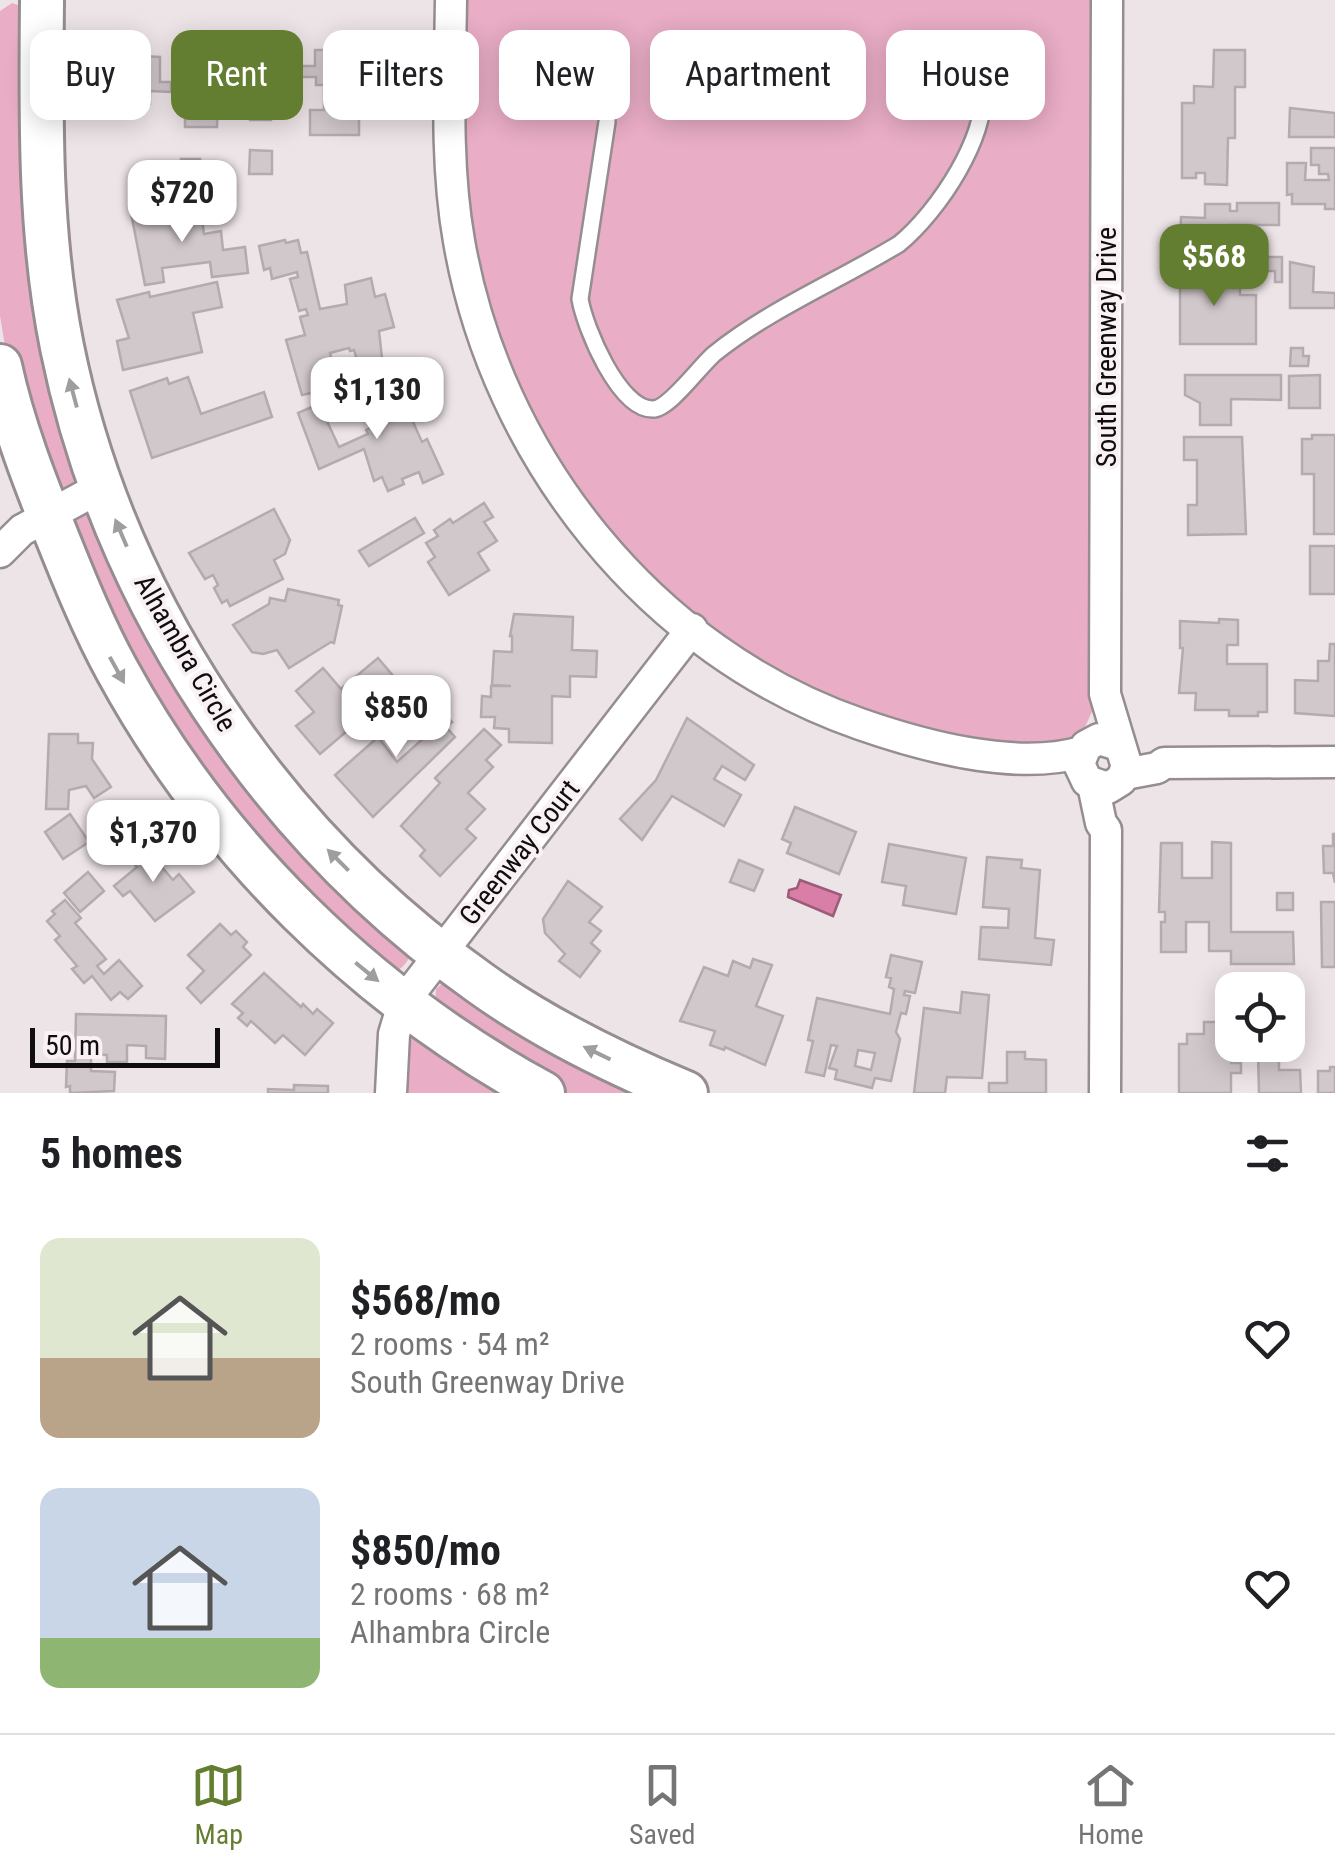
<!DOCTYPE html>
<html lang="en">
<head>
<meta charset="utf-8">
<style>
  body { margin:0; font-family:"Roboto Condensed",sans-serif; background:#f2f2f2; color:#202124; height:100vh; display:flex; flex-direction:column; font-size:38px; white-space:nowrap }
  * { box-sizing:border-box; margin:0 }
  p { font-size:32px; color:#757577 }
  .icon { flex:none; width:55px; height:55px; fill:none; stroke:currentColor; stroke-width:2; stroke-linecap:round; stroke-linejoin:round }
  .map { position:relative; height:1093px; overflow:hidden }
  .drawer { display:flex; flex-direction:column; background:#fff; flex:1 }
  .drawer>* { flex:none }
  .banner { position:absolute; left:30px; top:30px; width:1275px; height:90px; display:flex; gap:20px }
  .controls { position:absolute; left:1215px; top:972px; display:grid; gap:20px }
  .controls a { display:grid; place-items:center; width:90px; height:90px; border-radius:20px; background:#fff; box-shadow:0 5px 25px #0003; font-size:50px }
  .scale { position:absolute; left:30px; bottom:25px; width:190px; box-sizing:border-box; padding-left:10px; border:5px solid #100d0e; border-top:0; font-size:28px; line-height:35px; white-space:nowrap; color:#100d0e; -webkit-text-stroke:8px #faf1f4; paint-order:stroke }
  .price { position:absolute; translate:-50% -85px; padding:0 22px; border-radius:20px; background:#fff; color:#222; font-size:32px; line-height:65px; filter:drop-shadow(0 2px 5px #0008) }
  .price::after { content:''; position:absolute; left:50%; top:60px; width:30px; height:22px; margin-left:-15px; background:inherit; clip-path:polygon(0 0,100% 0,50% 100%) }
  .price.selected { background:#647e31; color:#fff }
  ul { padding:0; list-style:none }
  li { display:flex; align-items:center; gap:30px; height:250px; padding:0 40px }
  li span { display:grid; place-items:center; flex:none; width:280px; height:200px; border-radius:20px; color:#555 }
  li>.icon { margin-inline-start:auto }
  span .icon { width:120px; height:120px; fill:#fffc; stroke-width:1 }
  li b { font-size:42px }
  h2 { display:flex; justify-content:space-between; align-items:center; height:120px; padding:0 40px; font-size:42px }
  .pill { padding:0 35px; border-radius:20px; background:#fff; box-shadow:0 5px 25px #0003; font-size:35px; line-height:90px }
  .pill.selected { background:#647e31; color:#fff }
  .dock { display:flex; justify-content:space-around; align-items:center; height:140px; border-top:2px solid #e0e0e0; background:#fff; font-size:28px; color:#757577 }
  .dock a { display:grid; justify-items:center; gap:5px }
  .dock .selected { color:#647e31 }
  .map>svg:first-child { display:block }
</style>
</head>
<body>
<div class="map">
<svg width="1335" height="1093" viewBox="0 0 1335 1093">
  <rect width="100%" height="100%" fill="#ede4e7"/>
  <g fill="#e9adc6">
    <path d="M460 0H1096L1095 705 1080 738 1064 747 947 739 801 689 699 624 578 501 503 365 465 223Z"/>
    <path d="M12 3 24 7 86 468 79 489 60 493 7 358 0 316V11Z"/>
    <path d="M97 507 108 530 409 946 410 956C402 972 393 974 376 970L168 735 65 522Z"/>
    <path d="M447 979 665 1093H562L435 1006 436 989Z"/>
    <path d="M420 1030 517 1093H401L407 1040Z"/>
  </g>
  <path fill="#d87ea7" stroke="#9c5c79" stroke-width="2.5" d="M800 880 841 895 833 916 788 897 789 890 797 888Z"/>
  <g fill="#d1c8cc" stroke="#b4abaf" stroke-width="2.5" fill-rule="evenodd">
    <path d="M118 41H140V56L160 57V82H171V92L150 91V104H134V81L114 80Z"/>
    <path d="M246 49H279V66H315V50H355L356 90H371V114H359V135H310V110H324V85H316V77H283V87H271V120H250Z"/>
    <path d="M1214 50H1245V87H1235V138H1228L1227 185 1205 184V173H1196V178H1182V103H1194V86L1213 87Z"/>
    <path d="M191 90H218L217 127H185V114L191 113Z"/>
    <path d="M1290 108 1335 113V137H1289Z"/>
    <path d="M1311 148H1335V209H1325V204H1292V194L1287 195V163H1306L1305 180H1329L1328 174H1319V165H1311Z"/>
    <path d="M250 150 272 151V174H249Z"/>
    <path d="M181 159H200V179L182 180Z"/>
    <path d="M1237 203H1279V225H1228V251H1180L1181 217 1205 218V204H1230V211H1237Z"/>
    <path d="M180 208 181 214 201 212 204 234 221 231 223 250 245 247 248 273 212 277 210 262 162 268 164 282 145 285 131 213Z"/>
    <path d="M285 240 286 243 298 240 301 253 307 252 320 309 347 304 345 285 371 278 375 297 385 294 394 327 379 331 382 358 358 364 354 350 350 351 349 348 330 353 338 387 302 395 286 340 305 335 300 317 308 315 306 309 299 311 290 279 298 277 297 272 272 279 270 268 264 270 259 246Z"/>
    <path d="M1180 256H1202V280H1240V295H1256V344H1180Z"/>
    <path d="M1260 257H1282V282H1275V271H1259Z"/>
    <path d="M1290 262 1314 267 1313 292 1335 293V308H1290Z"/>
    <path d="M217 282 222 307 193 313 202 352 123 370 117 341 129 338 117 300 149 292 150 297Z"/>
    <path d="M1291 348H1303V356H1309L1308 366H1290Z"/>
    <path d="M1185 375H1281V400L1231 399V425H1200V403L1185 395Z"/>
    <path d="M1320 375V408H1289V376Z"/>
    <path d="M188 377 201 414 264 392 272 417 152 458 130 391 167 378 169 384Z"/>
    <path d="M388 381 396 397 401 395 422 442 427 439 443 474 423 483 419 472 402 479 404 484 388 491 382 477 374 481 364 449 319 469 298 413 319 404 339 447 368 434 366 430 382 422 368 390Z"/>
    <path d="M1312 435H1335V534H1314V474H1302V439H1312Z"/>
    <path d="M1184 437H1242L1246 534 1188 535V505H1197V460H1184Z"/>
    <path d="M484 503 493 517 484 522 497 541 478 553 489 570 449 595 428 562 435 557 426 543 438 536 434 530 450 519 453 523Z"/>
    <path d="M274 509 290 540 285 554 274 560 283 579 230 606 227 600 222 603 214 588 218 585 213 575 205 579 189 553Z"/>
    <path d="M415 518 424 533 369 566 359 551Z"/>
    <rect x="1310" y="546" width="25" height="48"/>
    <path d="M288 589 339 600 338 605 342 606 334 643 331 642 289 668 277 650 263 654 252 652 233 625 269 604 270 598 285 601Z"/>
    <path d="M514 614 573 617 572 650 597 651 596 677 570 676V697L552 696V743L509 742V729L494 728 495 717H481L482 696 491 697V686H511L492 685 494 651 512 652V636H510Z"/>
    <path d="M1219 619 1238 620V645H1227V664H1267V712H1258V716H1229V710H1195L1196 693H1179L1183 648H1180V621L1219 623Z"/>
    <path d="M1330 644H1335V716L1295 713V680L1318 681V661H1329Z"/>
    <path d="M378 658 401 685 320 754 296 726 314 712 296 691 323 668 341 689Z"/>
    <path d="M417 697 429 711 436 704 452 722 446 727 455 737 373 817 335 775 378 737 397 762 426 736 403 710Z"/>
    <path d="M687 718 754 765 745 780 722 766 714 779 741 795 724 826 672 796 642 840 620 819 656 780Z"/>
    <path d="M484 729 501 745 486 760 493 767 468 793 485 809 466 829 476 838 440 876 420 856 425 850 401 826 440 783 435 778Z"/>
    <path d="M49 734H78V743H93L92 759 111 787 94 798 86 786 69 790 68 809H46Z"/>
    <path d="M795 807 856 832 839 874 787 853 791 843 782 839Z"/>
    <path d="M70 814 89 842 63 859 45 832Z"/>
    <path d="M1333 834H1335V883L1333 873H1324L1323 846H1333Z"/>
    <path d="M1212 842 1231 843V932H1293L1294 964H1231V951H1209V922H1186V952H1161V922H1165V912H1159L1161 843H1182V878H1212Z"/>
    <path d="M889 844 966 858 956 914 903 905 906 886 882 882Z"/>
    <path d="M143 845 173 880 179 874 194 892 155 921 130 891 123 896 114 886 137 867 128 857Z"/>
    <path d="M987 857 1022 860 1021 868 1040 870 1035 938 1054 940 1051 965 979 959 981 927 1008 928 1009 909 983 907Z"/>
    <path d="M739 860 763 870 754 891 730 882Z"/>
    <path d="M88 872 104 891 80 912 64 893Z"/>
    <path d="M568 881 602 907 589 922 601 931 591 943 600 951 580 977 559 961 565 954 545 933 543 919Z"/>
    <rect x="1277" y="893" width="16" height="17"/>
    <path d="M65 900 81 918 75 923 106 959 97 966 104 974 119 960 142 986 128 999 120 992 111 1000 92 976 84 983 72 969 77 966 55 940 60 936 47 921 55 914 52 911Z"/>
    <path d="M1321 902H1335V967H1322Z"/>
    <path d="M220 924 231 935 236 931 247 942 243 947 251 955 201 1003 187 988 204 971 188 955Z"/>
    <path d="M891 955 922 962 915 993 905 991 904 995 910 996 906 1014 901 1013 896 1032 900 1039 891 1081 875 1078 872 1088 835 1079 837 1070 829 1068 837 1046 831 1045 824 1076 806 1072 813 1041 808 1040 817 998 890 1014 894 989 889 987 891 978 886 977ZM858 1050 875 1053 871 1070 855 1066Z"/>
    <path d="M753 959 772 965 756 1006 783 1016 765 1065 725 1047 724 1050 710 1045 715 1031 680 1021 704 967 728 976 733 961 750 968Z"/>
    <path d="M264 973 301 1007 303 1004 313 1014 317 1009 333 1023 305 1055 283 1035 275 1043 251 1021 247 1026 238 1018 243 1013 232 1004Z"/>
    <path d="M962 992 989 995 982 1078 947 1077 945 1093H914L924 1008 960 1013Z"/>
    <path d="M76 1014 166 1016 165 1059 146 1058V1046L127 1045V1062H107V1055L91 1054V1071L115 1072 114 1091 70 1093V1086L66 1087 67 1061H75Z"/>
    <path d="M1204 1022H1225V1040H1232L1235 1045 1231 1063H1241V1073H1231V1093H1179V1044H1187V1034H1204Z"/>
    <path d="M1258 1051H1279V1070H1300L1301 1093H1259Z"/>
    <path d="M1007 1052H1025V1059L1046 1060V1093H989V1083H1007Z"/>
    <path d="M1330 1067H1335V1093H1318V1071H1330Z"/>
    <path d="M294 1085 328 1086V1093H268V1089L294 1090Z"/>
  </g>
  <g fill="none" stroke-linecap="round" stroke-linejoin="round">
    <g stroke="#958d90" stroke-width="20">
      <path id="lane" d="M607 122 580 299C585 328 619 410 653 409 669 409 699 367 714 354 770 309 838 281 899 244 938 212 991 134 982 82"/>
    </g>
    <g stroke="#958d90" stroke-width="35">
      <g id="street">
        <path d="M451 0C450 80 445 162 459 241 496 457 651 652 860 724 923 746 1016 771 1082 752"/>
        <path d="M1107 0 1105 694 1127 767 1121 780 1108 788 1087 781 1079 764 1086 746 1099 739 1118 745"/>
        <path d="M0 552 22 530 103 486"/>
        <path d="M1125 774 1157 768 1164 763 1335 762"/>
        <path d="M1093 785 1101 823 1106 830 1105 1093"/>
        <path d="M391 1093 394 1034 404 1001 692 629"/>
      </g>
    </g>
    <g stroke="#958d90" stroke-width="48">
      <g id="secondary">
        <path d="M42 0C41 116 39 233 62 347 113 600 269 834 480 983 544 1029 614 1063 686 1093"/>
        <path d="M0 366C13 426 35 482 58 539 76 584 94 628 117 670 214 848 366 997 543 1093"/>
      </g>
    </g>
    <use href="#lane" stroke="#fff" stroke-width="15"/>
    <use href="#street" stroke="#fff" stroke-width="30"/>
    <use href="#secondary" stroke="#fff" stroke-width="42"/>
  </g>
  <defs><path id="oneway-solid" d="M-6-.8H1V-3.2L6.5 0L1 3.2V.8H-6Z" transform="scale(2.5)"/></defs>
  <g fill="#9f9e9f">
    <use href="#oneway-solid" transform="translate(73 393) rotate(-105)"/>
    <use href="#oneway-solid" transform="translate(121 533) rotate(-113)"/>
    <use href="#oneway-solid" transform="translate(117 670) rotate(61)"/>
    <use href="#oneway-solid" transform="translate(338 860) rotate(-135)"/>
    <use href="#oneway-solid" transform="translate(367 972) rotate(39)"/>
    <use href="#oneway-solid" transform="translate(597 1053) rotate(-154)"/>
  </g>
  <g text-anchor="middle" stroke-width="8" stroke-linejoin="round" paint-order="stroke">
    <g font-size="28" fill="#100d0e" stroke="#faf1f4">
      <text transform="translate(1106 347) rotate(-90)" y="10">South Greenway Drive</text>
      <text transform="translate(186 653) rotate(60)" y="10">Alhambra Circle</text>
      <text transform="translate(519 852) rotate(-52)" y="10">Greenway Court</text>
    </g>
  </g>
</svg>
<div class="controls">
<a><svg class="icon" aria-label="locate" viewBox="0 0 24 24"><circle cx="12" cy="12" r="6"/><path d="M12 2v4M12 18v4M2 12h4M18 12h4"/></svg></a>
</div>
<div class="scale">50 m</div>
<b class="price" style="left:182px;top:245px">$720</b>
<b class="price selected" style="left:1214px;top:309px">$568</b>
<b class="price" style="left:377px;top:442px">$1,130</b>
<b class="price" style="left:396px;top:760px">$850</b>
<b class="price" style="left:153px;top:885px">$1,370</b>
<div class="banner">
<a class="pill">Buy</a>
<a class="pill selected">Rent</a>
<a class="pill">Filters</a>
<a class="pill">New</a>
<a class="pill">Apartment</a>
<a class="pill">House</a>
</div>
</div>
<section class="drawer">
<h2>5 homes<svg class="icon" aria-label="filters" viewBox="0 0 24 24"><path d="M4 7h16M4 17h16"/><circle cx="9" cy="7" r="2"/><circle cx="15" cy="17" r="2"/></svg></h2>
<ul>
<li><span style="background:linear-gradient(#dfe7d0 60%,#b9a48a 0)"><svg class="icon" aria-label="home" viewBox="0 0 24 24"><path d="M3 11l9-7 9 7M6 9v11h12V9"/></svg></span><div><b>$568/mo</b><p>2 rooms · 54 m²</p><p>South Greenway Drive</p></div><svg class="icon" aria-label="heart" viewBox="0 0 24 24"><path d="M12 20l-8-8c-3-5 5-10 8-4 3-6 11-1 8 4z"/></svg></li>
<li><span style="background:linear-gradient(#c9d6e8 75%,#8fb573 0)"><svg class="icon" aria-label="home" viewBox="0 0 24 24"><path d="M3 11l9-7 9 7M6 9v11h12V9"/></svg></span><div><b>$850/mo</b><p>2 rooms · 68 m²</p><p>Alhambra Circle</p></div><svg class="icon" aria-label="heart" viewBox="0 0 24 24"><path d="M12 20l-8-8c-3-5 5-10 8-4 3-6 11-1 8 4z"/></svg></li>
</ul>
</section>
<nav class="dock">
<a class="selected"><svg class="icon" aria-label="map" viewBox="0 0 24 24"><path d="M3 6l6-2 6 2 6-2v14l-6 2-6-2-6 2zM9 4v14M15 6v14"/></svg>Map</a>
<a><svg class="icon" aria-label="saved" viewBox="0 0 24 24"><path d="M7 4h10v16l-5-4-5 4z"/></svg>Saved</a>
<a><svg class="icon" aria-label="home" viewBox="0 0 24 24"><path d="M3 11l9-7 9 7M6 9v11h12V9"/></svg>Home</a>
</nav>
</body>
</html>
